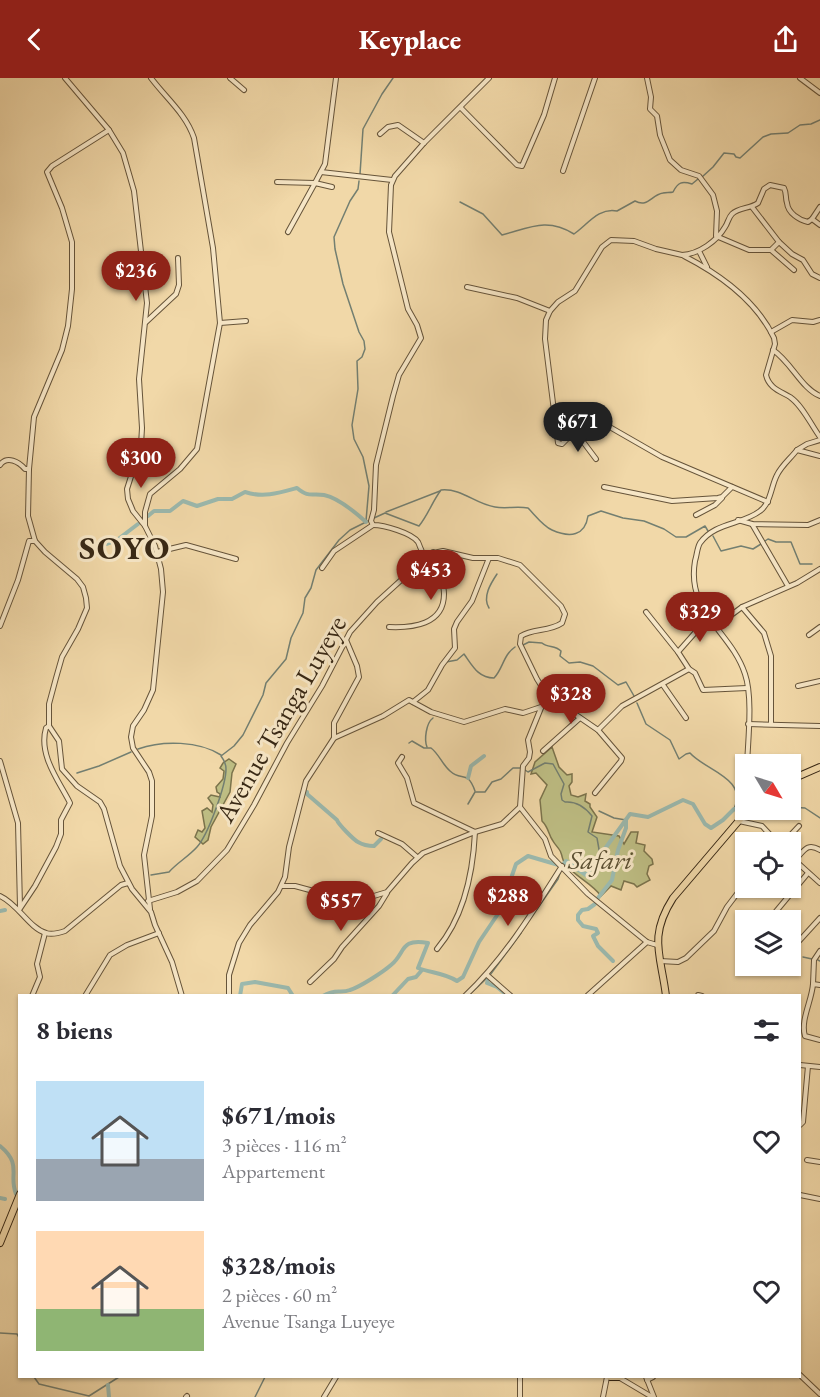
<!DOCTYPE html>
<html lang="fr">
<head>
<meta charset="utf-8">
<style>
  body { margin:0; font-family:"EB Garamond",serif; background:#f2f2f3; color:#2b2b33; height:100vh; display:flex; flex-direction:column; font-size:22px; white-space:nowrap }
  * { box-sizing:border-box; margin:0 }
  p { font-size:20px; color:#7c7c81 }
  .icon { flex:none; width:33px; height:33px; fill:none; stroke:currentColor; stroke-width:2; stroke-linecap:round; stroke-linejoin:round }
  .map { position:relative; flex:1; overflow:hidden }
  .panel { position:absolute; left:18px; top:916px; width:783px; height:384px; display:flex; flex-direction:column; background:#fff; border-radius:0px; box-shadow:0 2px 4px #0004 }
  .panel>* { flex:none }
  .needle { width:39px; rotate:128deg }
  .buttons { position:absolute; left:735px; top:676px; display:grid; gap:12px }
  .buttons a { display:grid; place-items:center; width:66px; height:66px; border-radius:0px; background:#fff; box-shadow:0 2px 4px #0004; font-size:30px }
  .price { position:absolute; translate:-50% -51px; padding:0 14px; border-radius:21px; background:#8f2418; color:#fff; font-size:20px; line-height:39px; filter:drop-shadow(0 2px 3px #0008) }
  .price::after { content:''; position:absolute; left:50%; top:36px; width:18px; height:14px; margin-left:-9px; background:inherit; clip-path:polygon(0 0,100% 0,50% 100%) }
  .price.active { background:#222; color:#fff }
  ul { padding:0; list-style:none }
  li { display:flex; align-items:center; gap:18px; height:150px; padding:0 18px }
  li span { display:grid; place-items:center; flex:none; width:168px; height:120px; border-radius:0px; color:#555 }
  li>.icon { margin-inline-start:auto }
  span .icon { width:72px; height:72px; fill:#fffc; stroke-width:1 }
  li b { font-size:26px }
  h2 { display:flex; justify-content:space-between; align-items:center; height:72px; padding:0 18px; font-size:26px }
  header { display:flex; justify-content:space-between; align-items:center; height:78px; padding:0 18px; background:#8f2418; color:#fff; font-size:27px; font-weight:800 }
  .map>svg:first-child { display:block }
</style>
</head>
<body>
<header><svg class="icon" aria-label="back" viewBox="0 0 24 24"><path d="M15 5l-7 7 7 7"/></svg>Keyplace<svg class="icon" aria-label="share" viewBox="0 0 24 24"><path d="M12 15V3M7 8l5-5 5 5M5 13v7h14v-7"/></svg></header>
<div class="map">
<svg width="820" height="1319" viewBox="0 0 820 1319">
  <rect width="100%" height="100%" fill="#f1d8a8"/>
  <filter id="stains"><feTurbulence type="fractalNoise" baseFrequency=".00333" numOctaves="4"/><feColorMatrix values="0 0 0 0 .2 0 0 0 0 .09 0 0 0 0 .02 0 0 0 .5 -.17"/></filter>
  <radialGradient id="worn" r=".72"><stop offset=".6" stop-color="#630" stop-opacity="0"/><stop offset="1" stop-color="#630" stop-opacity=".3"/></radialGradient>
  <g fill="#bebe84" stroke="#7b734c" stroke-width="1.5">
    <path d="M552 669 559 689 567 697 572 696V704L569 708 571 717 578 719 586 716 585 723 590 726V729L597 739 592 754 619 758 624 766 631 754H638L636 765 645 767 644 773 652 781 653 786 649 788 647 796 650 802 637 809 634 806 624 803 621 812 611 808 601 818C593 806 576 799 566 787 562 783 563 780 561 775 560 771 555 767 553 763 548 756 549 750 542 743L540 722 547 707 536 695 531 696 535 684Z"/>
    <path d="M229 681 236 686 232 695 230 714 211 749 208 762 203 766 195 759 198 752 202 754 205 750 202 733 207 730 212 734 213 727 208 720 211 717 220 719V716L217 714 216 709 223 701 224 693 220 690 223 685Z"/>
  </g>
  <g fill="none" stroke-linecap="round" stroke-linejoin="round">
    <g stroke="#737f71" stroke-width="1.5">
      <path d="M360 96 363 51 382 16 393 0"/>
      <path d="M702 99 713 89 724 75 734 76 736 79 740 80 763 59 771 56 788 55 800 47 811 46 820 42"/>
      <path d="M359 103 358 111 350 123 334 159 335 171 343 206 359 254 364 263 365 271 362 279 357 283 358 311 352 347 354 361 363 379 369 408 366 443"/>
      <path d="M460 124 483 136 502 157C529 150 547 139 574 156 587 147 599 129 617 133L635 123C648 130 651 117 663 115 666 114 670 115 673 114 678 104 682 103 692 106L698 101"/>
      <path d="M386 434 440 413"/>
      <path d="M374 440 385 435 419 448C428 437 432 424 441 412 462 410 475 426 495 429 505 431 517 428 528 430 535 437 543 448 552 452 570 460 585 458 588 438L601 433 623 440 644 443 664 451 676 459H686L705 448 708 453"/>
      <path d="M713 458 721 473 741 468 753 471 761 466"/>
      <path d="M765 463 768 461 776 464H791L800 486H812"/>
      <path d="M489 530C482 519 491 505 497 496"/>
      <path d="M523 567 529 564 542 565C548 570 555 567 561 573L560 578 569 585 580 584 593 588 618 607 626 604 634 618"/>
      <path d="M446 584 457 582 464 576C472 587 478 600 494 600 503 591 503 577 515 569"/>
      <path d="M637 625 646 646 670 662 679 681 686 676 690 675C706 693 748 700 734 731"/>
      <path d="M409 665 412 663 424 670H431C439 676 442 686 450 693 462 704 467 691 475 713"/>
      <path d="M427 669C424 662 426 645 433 640"/>
      <path d="M138 671C163 662 199 663 221 677"/>
      <path d="M525 692 528 694 545 685 553 686 564 706 561 716 562 722 565 724C577 723 585 729 592 738L588 754 597 760 600 777"/>
      <path d="M77 695 99 688 131 674"/>
      <path d="M468 726 475 714H485L492 704 501 701 513 690H521"/>
      <path d="M790 729 805 730 820 740"/>
      <path d="M599 733 614 740 626 742"/>
      <path d="M151 797 169 794C178 784 188 779 197 769 208 757 226 707 226 691 226 686 224 682 221 678L234 668 243 657 263 617 266 605 286 581 291 560 303 535 305 520 311 510 316 492 339 462 350 452 370 442"/>
      <path d="M537 831 558 801 561 792"/>
      <path d="M803 879 812 881"/>
      <path d="M818 882 820 883"/>
      <path d="M490 897 521 855"/>
      <path d="M468 918 487 900"/>
      <path d="M0 1255 17 1256 20 1261"/>
      <path d="M34 1299 39 1306 89 1318 119 1299"/>
      <path d="M255 1319 265 1299"/>
    </g>
    <g stroke="#9bb9ae" stroke-width="4">
      <path d="M148 438 154 433H170L183 423 197 428 218 421H232L245 414C263 420 279 415 297 410 309 420 311 415 324 417 339 420 355 434 366 444"/>
      <path d="M106 466 117 462 138 446"/>
      <path d="M468 700 471 688 484 678"/>
      <path d="M307 714V716L337 742C338 746 354 762 358 764 363 767 369 768 374 768L381 761"/>
      <path d="M598 820 612 802 618 772 626 750V742"/>
      <path d="M595 826 588 831 582 832 578 837V842L583 848 596 851 598 855 593 858 598 868 613 883"/>
      <path d="M0 833 5 832"/>
      <path d="M489 898 487 905 497 909 508 918"/>
      <path d="M240 918 242 906 255 904 288 910 293 918"/>
      <path d="M323 918C336 910 340 916 350 912 360 909 383 894 391 887 406 875 399 860 428 865L418 890C431 895 445 895 457 903L463 899 479 864 504 827 508 809 516 786 528 778 562 788 566 783 586 797 630 736 648 739 683 722 693 726 705 746 711 750 723 742 734 731C754 737 763 741 783 732"/>
      <path d="M392 918 408 901 416 899 422 892"/>
      <path d="M0 1068C23 1087 8 1097 16 1116"/>
      <path d="M0 1120 5 1121"/>
      <path d="M108 1307 109 1319"/>
    </g>
    <g stroke="#66543a" stroke-width="6">
      <g id="minor">
        <path d="M65 0 109 52 123 75 134 113 147 225 139 301 142 350 141 367 127 411 128 421 133 433 145 448"/>
        <path d="M230 0 244 12"/>
        <path d="M647 0 651 19 650 31 657 38 660 57 670 82 681 92 699 98 713 117 717 133 716 158 749 172H771L779 164"/>
        <path d="M800 0 820 15"/>
        <path d="M461 30 517 87 522 88 544 37 555 0"/>
        <path d="M109 52 52 88 47 94 62 130 72 164V211L68 248 62 272 34 339 29 391 28 438 35 463 45 474 77 501 83 509 86 520 87 530 78 551 62 579 56 600 49 626V648L59 663 62 691 77 708 100 724 104 731 120 788 132 811 151 834 155 847 172 884 182 918"/>
        <path d="M380 56 388 49 398 47 424 65"/>
        <path d="M563 93 595 0"/>
        <path d="M321 94 392 102"/>
        <path d="M277 104 315 105 325 86 336 0"/>
        <path d="M752 129 779 164 792 176 803 182 812 196 820 200"/>
        <path d="M812 141 820 147"/>
        <path d="M288 154 315 105 332 109"/>
        <path d="M771 172 794 192"/>
        <path d="M699 173 707 189"/>
        <path d="M684 178C721 197 756 222 774 260L775 266 766 297C769 310 780 313 790 319 803 328 811 347 820 359"/>
        <path d="M467 209 517 220 550 233"/>
        <path d="M146 244 176 216 179 207 178 180"/>
        <path d="M220 245 246 243"/>
        <path d="M771 254 792 242 813 244 820 242"/>
        <path d="M773 272C791 284 802 311 820 318"/>
        <path d="M572 356 584 365 596 381"/>
        <path d="M797 372 807 366 820 362"/>
        <path d="M0 387C7 377 19 384 25 391H29"/>
        <path d="M604 409 672 423 718 420 722 419 732 409"/>
        <path d="M768 424 662 379 594 340H588L562 366 558 365 545 261 546 242 550 233 558 224 575 213 602 169 611 162 634 163 656 171 682 177C699 176 717 163 725 149 728 145 728 140 732 136 739 129 750 131 758 125L764 111 770 107 784 110C787 116 785 119 787 125 788 135 799 142 808 144L812 141 820 129"/>
        <path d="M696 437 715 427 722 420"/>
        <path d="M738 442 752 446 808 447 820 442"/>
        <path d="M752 446 788 508"/>
        <path d="M157 474 186 467 236 481"/>
        <path d="M424 477C421 473 420 468 418 464 412 455 384 447 373 447L371 443 374 432 376 387 393 318 399 297 421 260 417 247 408 231 389 154 391 107 395 98 424 65 489 0"/>
        <path d="M322 490 334 473 373 447"/>
        <path d="M742 529 764 555 771 578V646"/>
        <path d="M646 534 678 574"/>
        <path d="M708 540 678 574 689 591 695 595 703 612 747 610"/>
        <path d="M0 548 18 502 29 463H35"/>
        <path d="M389 549C412 550 444 547 444 516 444 503 437 487 433 474"/>
        <path d="M715 549 742 529 797 505 820 491"/>
        <path d="M809 557 820 549"/>
        <path d="M663 607 686 640"/>
        <path d="M798 608 820 603"/>
        <path d="M413 624 428 612 442 587 455 570 454 551 457 544 472 523 489 480"/>
        <path d="M541 630 528 662 530 674 529 680 523 688 520 729 545 761 551 778 588 816 647 864 657 867"/>
        <path d="M748 646 820 648"/>
        <path d="M598 652 622 628 689 591"/>
        <path d="M334 660V645L359 599 357 588 346 562"/>
        <path d="M543 673 580 640"/>
        <path d="M402 679 398 685 407 700 414 725 475 754 502 746 520 729"/>
        <path d="M0 683 18 745 20 829"/>
        <path d="M747 687C748 662 753 619 745 596 731 553 686 535 695 483 697 477 697 470 700 465 715 444 742 447 760 433 771 425 771 408 777 397 782 387 790 381 797 372L820 378"/>
        <path d="M739 743 762 748 778 765"/>
        <path d="M378 755 402 766 417 779"/>
        <path d="M783 765 799 748"/>
        <path d="M790 778 820 805"/>
        <path d="M795 782C804 773 807 764 820 772"/>
        <path d="M282 808H295L354 824 387 814 412 785 423 775 475 754C473 795 464 839 437 871"/>
        <path d="M0 818C18 826 29 850 46 855 52 857 59 855 65 853L121 807 128 805"/>
        <path d="M148 823 177 814 197 803 227 772 254 727 287 665 322 608 350 554 377 524 410 494 424 477 443 473 473 480H498L520 487 561 528 565 536 562 545C549 554 533 550 521 558L520 566 537 601 547 617 598 652 622 680 621 683 595 715"/>
        <path d="M150 831 144 777 152 738V703L149 694 133 670 131 659 133 648 144 632 153 612 163 514 161 491 155 468 145 448V434L150 416 180 391 197 371 220 245 213 170 194 60C186 36 166 20 151 0"/>
        <path d="M19 832 35 808 56 769 61 756V742L70 725C59 703 38 677 46 650L49 648"/>
        <path d="M768 843 808 795"/>
        <path d="M790 873 820 840"/>
        <path d="M660 883 678 884 686 880 714 853 727 829 746 804"/>
        <path d="M743 884 746 878"/>
        <path d="M487 897 511 918"/>
        <path d="M310 904 334 881 342 869 379 828 387 815"/>
        <path d="M813 906 814 882 820 873"/>
        <path d="M820 907 813 906C812 922 800 943 805 958L820 962"/>
        <path d="M698 917 702 918"/>
        <path d="M32 918 40 899 37 886 45 855"/>
        <path d="M85 918 110 877 127 867 159 855"/>
        <path d="M229 918V897L239 865 250 847 278 814 285 799 289 769 306 703 334 660 383 638 409 622 431 634 464 644 505 631 523 635 541 629 554 622"/>
        <path d="M465 918C504 881 533 834 562 788"/>
        <path d="M587 918 647 864"/>
        <path d="M800 987 820 989"/>
        <path d="M800 1047 803 1044 808 988"/>
        <path d="M807 1082 820 1084"/>
        <path d="M800 1117 820 1121"/>
        <path d="M800 1297 820 1316"/>
        <path d="M520 1299V1319"/>
        <path d="M646 1299 654 1319"/>
        <path d="M620 1300 652 1319"/>
        <path d="M647 1302 653 1299"/>
        <path d="M186 1319 187 1318"/>
        <path d="M324 1319 336 1299"/>
        <path d="M603 1319 607 1299"/>
      </g>
    </g>
    <g stroke="#382815" stroke-width="8">
      <g id="trunk">
        <path d="M790 702 820 689"/>
        <path d="M666 918C661 877 648 859 673 820L748 732"/>
        <path d="M0 1165 20 1116"/>
        <path d="M610 1299H621"/>
      </g>
    </g>
    <use href="#minor" stroke="#f6e6c6" stroke-width="4"/>
    <use href="#trunk" stroke="#f1d8a8" stroke-width="6"/>
  </g>
  <g text-anchor="middle" stroke-width="6" stroke-linejoin="round" paint-order="stroke">
    <g font-size="27" fill="#382815" stroke="#f6e6c6">
      <text transform="translate(281 641) rotate(-60)" y="9">Avenue Tsanga Luyeye</text>
    </g>
    <g font-size="27" font-style="italic" fill="#5a4e31" stroke="#f6e6c6">
      <text x="600" y="791">Safari</text>
    </g>
    <g font-size="33" font-weight="bold" letter-spacing="1.5" fill="#382815" stroke="#f6e6c6">
      <text x="125" y="481">SOYO</text>
    </g>
  </g>
  <rect width="100%" height="100%" filter="url(#stains)"/>
  <rect width="100%" height="100%" fill="url(#worn)"/>
</svg>
<div class="buttons">
<a><svg class="needle" viewBox="-14 -14 28 28"><path d="M0-13l5 13h-10z" fill="#e53935"/><path d="M0 13l5-13h-10z" fill="#7c7c81"/></svg></a>
<a><svg class="icon" aria-label="locate" viewBox="0 0 24 24"><circle cx="12" cy="12" r="6"/><path d="M12 2v4M12 18v4M2 12h4M18 12h4"/></svg></a>
<a><svg class="icon" aria-label="layers" viewBox="0 0 24 24"><path d="M12 4l9 5-9 5-9-5zM3 14l9 5 9-5"/></svg></a>
</div>
<b class="price" style="left:136px;top:224px">$236</b>
<b class="price active" style="left:578px;top:375px">$671</b>
<b class="price" style="left:141px;top:411px">$300</b>
<b class="price" style="left:431px;top:523px">$453</b>
<b class="price" style="left:700px;top:565px">$329</b>
<b class="price" style="left:571px;top:647px">$328</b>
<b class="price" style="left:508px;top:849px">$288</b>
<b class="price" style="left:341px;top:854px">$557</b>
<section class="panel">
<h2>8 biens<svg class="icon" aria-label="filters" viewBox="0 0 24 24"><path d="M4 7h16M4 17h16"/><circle cx="9" cy="7" r="2"/><circle cx="15" cy="17" r="2"/></svg></h2>
<ul>
<li><span style="background:linear-gradient(#bfe0f5 65%,#9aa5b1 0)"><svg class="icon" aria-label="home" viewBox="0 0 24 24"><path d="M3 11l9-7 9 7M6 9v11h12V9"/></svg></span><div><b>$671/mois</b><p>3 pièces · 116 m²</p><p>Appartement</p></div><svg class="icon" aria-label="heart" viewBox="0 0 24 24"><path d="M12 20l-8-8c-3-5 5-10 8-4 3-6 11-1 8 4z"/></svg></li>
<li><span style="background:linear-gradient(#ffd9b3 65%,#8fb573 0)"><svg class="icon" aria-label="home" viewBox="0 0 24 24"><path d="M3 11l9-7 9 7M6 9v11h12V9"/></svg></span><div><b>$328/mois</b><p>2 pièces · 60 m²</p><p>Avenue Tsanga Luyeye</p></div><svg class="icon" aria-label="heart" viewBox="0 0 24 24"><path d="M12 20l-8-8c-3-5 5-10 8-4 3-6 11-1 8 4z"/></svg></li>
</ul>
</section>
</div>
</body>
</html>
